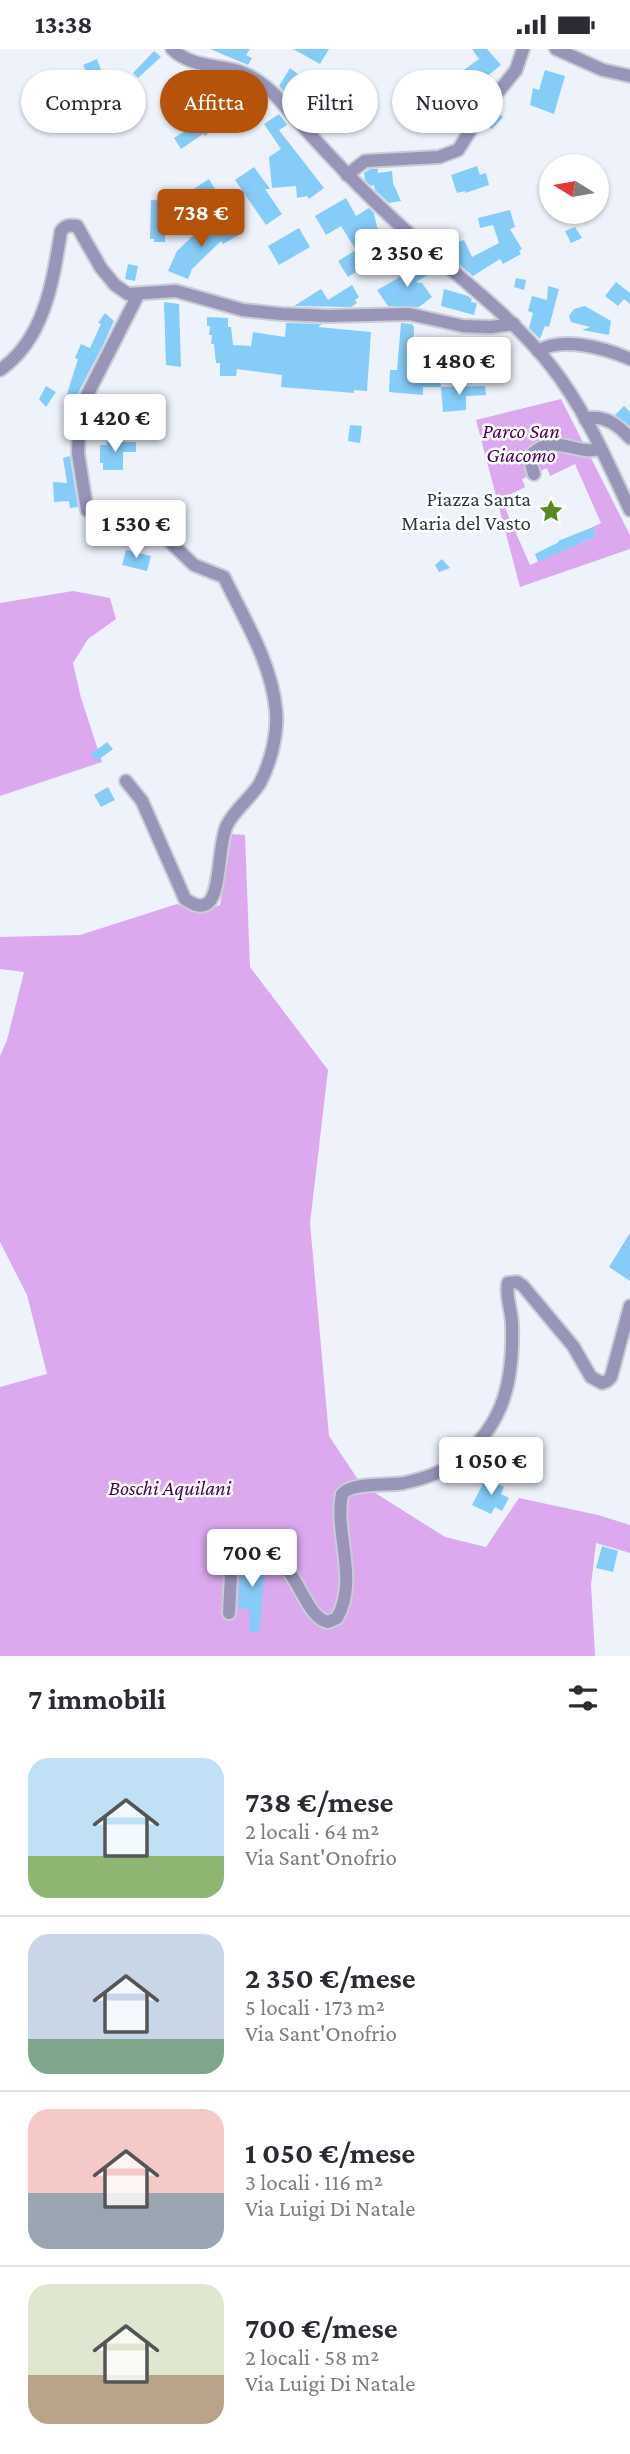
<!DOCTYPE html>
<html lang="it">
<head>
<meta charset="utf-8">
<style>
  body { margin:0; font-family:"Crimson Pro",serif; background:#f2f2f3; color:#2b2b33; height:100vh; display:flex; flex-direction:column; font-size:26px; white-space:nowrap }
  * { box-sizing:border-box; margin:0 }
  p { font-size:23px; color:#7c7c81 }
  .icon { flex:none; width:38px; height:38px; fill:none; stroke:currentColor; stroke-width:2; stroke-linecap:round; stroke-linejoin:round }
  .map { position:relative; height:1607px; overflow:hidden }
  .sheet { display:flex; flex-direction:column; background:#fff; flex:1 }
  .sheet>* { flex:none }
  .guide { position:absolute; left:21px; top:21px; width:588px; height:63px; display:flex; gap:14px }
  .needle { width:46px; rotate:281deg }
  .fabs { position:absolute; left:539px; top:105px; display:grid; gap:14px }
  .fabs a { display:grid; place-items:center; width:70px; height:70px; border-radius:50%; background:#fff; box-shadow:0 2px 5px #0004; font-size:35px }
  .price { position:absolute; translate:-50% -60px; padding:0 16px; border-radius:7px; background:#fff; color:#222; font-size:23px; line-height:46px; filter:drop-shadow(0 2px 4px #0008) }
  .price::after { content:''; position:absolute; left:50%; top:42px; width:21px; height:16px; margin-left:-10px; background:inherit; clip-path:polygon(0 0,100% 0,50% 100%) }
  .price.on { background:#b45309; color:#fff }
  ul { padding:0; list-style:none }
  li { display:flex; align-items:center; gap:21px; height:175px; padding:0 28px }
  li+li { border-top:2px solid #e1e1e2 }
  li span { display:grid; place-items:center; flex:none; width:196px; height:140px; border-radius:21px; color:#555 }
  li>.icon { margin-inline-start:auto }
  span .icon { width:84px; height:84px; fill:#fffc; stroke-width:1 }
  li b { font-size:30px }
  h2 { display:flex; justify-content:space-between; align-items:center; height:84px; padding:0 28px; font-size:30px }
  .pill { padding:0 24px; border-radius:32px; background:#fff; box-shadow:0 2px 5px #0004; font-size:24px; line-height:63px }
  .pill.on { background:#b45309; color:#fff }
  .status { display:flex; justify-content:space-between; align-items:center; height:49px; padding:0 35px; background:#fff; direction:ltr }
  .status svg { height:19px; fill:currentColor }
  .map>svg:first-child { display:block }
</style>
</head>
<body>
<div class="status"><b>13:38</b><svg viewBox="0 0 49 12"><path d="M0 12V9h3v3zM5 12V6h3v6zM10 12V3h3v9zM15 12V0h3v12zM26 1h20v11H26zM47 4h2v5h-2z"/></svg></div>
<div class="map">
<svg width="630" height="1607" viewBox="0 0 630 1607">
  <rect width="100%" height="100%" fill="#edf2fb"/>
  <g fill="#dca9ef" fill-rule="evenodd">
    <path d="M561 350 630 486V500L520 538 476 371ZM575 415 601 474 593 478 596 487 530 516 501 450 525 438 522 430 547 419 550 427Z"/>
    <path d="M73 542 110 549 116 570 88 590 73 614 81 649 102 713 0 747V554Z"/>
    <path d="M232 785 245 786 250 918 328 1021 310 1174 329 1387 361 1435 445 1488 486 1498 519 1449 598 1466 630 1476V1504L596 1494 591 1536 595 1607H0V1338L47 1325 27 1246 0 1193V1007L7 991 24 923 0 920V888L80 886 177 855 199 864 220 856Z"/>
  </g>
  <g fill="#86ccf8">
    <path d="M210 0H250L246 6 252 9 248 16Z"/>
    <path d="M293 0H329L320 15Z"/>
    <path d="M472 0H487L501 16 469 42 457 26 479 10Z"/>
    <path d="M154 2 161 8 138 29 133 24Z"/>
    <path d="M97 10 101 21 89 27 83 16Z"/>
    <path d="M290 19 321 42 318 47 293 33 286 45 279 37Z"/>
    <path d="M545 21 565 27 554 65 530 56 533 39 539 41Z"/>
    <path d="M421 26 438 46 429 54 411 34Z"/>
    <path d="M216 32 228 47 233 35 252 42 246 54 244 53 223 70 224 72 205 87 203 85 181 100 174 89 200 72 181 57 190 49 192 51Z"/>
    <path d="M495 61 503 68 492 80 485 74Z"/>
    <path d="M279 65 287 76 279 81 324 139 309 150 307 147 297 149 296 137 272 139 269 108 281 100 264 75Z"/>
    <path d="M477 117 480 126 486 124 489 136 465 144V142L457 144 451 126Z"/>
    <path d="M254 118 270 140H265L282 165 266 176 235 131Z"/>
    <path d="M370 120H378V124L392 122 393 134 401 152 389 154 375 141 374 136 371 137 365 131 364 124Z"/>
    <path d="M209 130 222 152 205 162 192 141Z"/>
    <path d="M346 149 356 167 369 159 374 164 377 178 392 200 348 228 338 212 356 201 341 177 326 186 315 167Z"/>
    <path d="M151 151 174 152V176H165V193H154V190H150Z"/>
    <path d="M510 161 515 178 510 180 522 200 519 202 521 205 503 215 500 210 473 227 439 199 464 191 472 208 499 194 493 176 480 179 478 169Z"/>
    <path d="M234 171 244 183 223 195 221 192 192 220 188 230 168 222 177 202 197 183 203 190Z"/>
    <path d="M575 178 582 189 571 194 565 182Z"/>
    <path d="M299 179 310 198 279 216 268 197Z"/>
    <path d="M427 213 432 223 416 233 422 234 432 248 419 258 388 257 377 241Z"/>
    <path d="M128 215 138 217 135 232 125 230Z"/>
    <path d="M516 229 526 231 524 241 514 238Z"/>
    <path d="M616 233 630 244V255L624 250 618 257 605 247Z"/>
    <path d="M352 236 359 248 355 251 357 254 351 258 294 257 321 240 328 251Z"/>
    <path d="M548 237 559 240 549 278 545 277 540 290 529 279 533 264 528 262 532 247 547 251Z"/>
    <path d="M444 240 468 247 472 250 471 253 477 254 474 266 441 257Z"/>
    <path d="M164 253 179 255 181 318 166 316Z"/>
    <path d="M585 257 611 272 609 286 582 281 590 278 571 273 569 267 574 260Z"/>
    <path d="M105 264 114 272 103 296 76 348 67 345 78 310 75 309 81 295 90 299 101 275 98 274Z"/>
    <path d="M207 268 228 269V278H231L233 296 251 297 253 283 285 288 286 274 322 275 318 278 371 283 367 342 354 341V344L281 338 282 326 237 320 236 327H220V314H216L214 295H211L212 286H209L210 277H207Z"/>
    <path d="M401 274 412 275 414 278 413 313 438 307 441 338H423V346L389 343 390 321H397Z"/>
    <path d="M473 288 483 289 481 309H470Z"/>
    <path d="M497 297 499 321 487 322Z"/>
    <path d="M46 337 56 343 46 358 39 350Z"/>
    <path d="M485 337 486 346 466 347V361L443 363 441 338Z"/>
    <path d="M624 357 630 363V377L615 366Z"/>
    <path d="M350 376 362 377 360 394 348 392Z"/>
    <path d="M106 393H136V403H123V421H103V414H100V396H107Z"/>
    <path d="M70 407 78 458 70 459 69 452 54 453 53 433 67 434 63 409Z"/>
    <path d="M593 478 596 487 538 513 535 505 559 493 558 492Z"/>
    <path d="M126 501 151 507 147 522 122 516Z"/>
    <path d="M442 510 450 519 439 523 435 516Z"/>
    <path d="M107 693 113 700 97 712 91 705Z"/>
    <path d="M108 738 115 751 101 758 94 746Z"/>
    <path d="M630 1184V1232L609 1218Z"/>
    <path d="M486 1429 504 1438 501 1445 509 1449 502 1462 495 1458 491 1465 472 1456Z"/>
    <path d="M602 1497 618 1502 613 1523 596 1519Z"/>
    <path d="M253 1506V1509L266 1510 259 1584 250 1583 249 1560 238 1559 240 1522 242 1523 243 1507Z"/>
  </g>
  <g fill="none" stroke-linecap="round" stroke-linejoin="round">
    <g stroke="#c8cdd6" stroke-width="16">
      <g id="minor">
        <path d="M172 0C189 17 216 16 238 22 253 27 264 35 275 46 316 93 357 138 404 180 454 225 509 264 551 317 585 360 607 412 630 461"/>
        <path d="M556 0 603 21 630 27"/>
        <path d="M347 126 365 112 439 108 458 101 482 63 516 21 523 0"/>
        <path d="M538 302C562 287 605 299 630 310"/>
        <path d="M0 321C45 290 53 231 61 182 66 176 70 176 77 177L101 219 115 236 128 245 176 242 243 261 281 265 329 267 409 265 463 277 491 278 514 275"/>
        <path d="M585 370C604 365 618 376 630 389"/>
        <path d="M534 425 529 408C553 381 574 407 600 400"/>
        <path d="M126 732 142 752 185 850C192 855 202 860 209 853 221 841 218 795 227 776 235 760 251 749 260 734 271 713 278 684 276 662 272 614 244 570 224 528L194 516 169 492 153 482 87 461 78 404 80 360 138 246"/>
        <path d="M229 1564 232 1505 237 1498C295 1485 298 1567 328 1573L337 1569C359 1531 334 1484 342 1445 352 1433 387 1437 404 1434 418 1431 432 1427 445 1420 501 1386 514 1338 512 1276 512 1262 505 1247 508 1234L517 1233 523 1237 573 1297 591 1328 602 1334 607 1332 611 1328 630 1257"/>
      </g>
    </g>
    <use href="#minor" stroke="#9995b9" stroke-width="12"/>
  </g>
  <defs>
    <g id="sight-bare" transform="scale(1.89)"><path d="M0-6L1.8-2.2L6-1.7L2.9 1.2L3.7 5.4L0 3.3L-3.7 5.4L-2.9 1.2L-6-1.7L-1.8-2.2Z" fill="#58891d" stroke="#fff" stroke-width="2.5" paint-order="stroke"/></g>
  </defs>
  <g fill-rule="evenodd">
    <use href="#sight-bare" x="551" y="462"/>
  </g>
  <g text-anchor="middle" stroke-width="5" stroke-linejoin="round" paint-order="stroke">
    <g font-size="21" font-style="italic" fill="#4a015e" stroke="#fff">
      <text x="521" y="389">Parco San<tspan x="521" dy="24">Giacomo</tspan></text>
      <text x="170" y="1446">Boschi Aquilani</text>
    </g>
    <g font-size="21" fill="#333840" stroke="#fff" text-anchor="end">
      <text x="531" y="457">Piazza Santa<tspan x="531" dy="24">Maria del Vasto</tspan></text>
    </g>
  </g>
</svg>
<div class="fabs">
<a><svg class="needle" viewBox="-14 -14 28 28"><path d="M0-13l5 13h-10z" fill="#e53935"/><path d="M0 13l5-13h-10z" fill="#7c7c81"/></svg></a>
</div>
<b class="price on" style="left:201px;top:200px">738 €</b>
<b class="price" style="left:407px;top:240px">2 350 €</b>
<b class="price" style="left:459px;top:348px">1 480 €</b>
<b class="price" style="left:115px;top:405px">1 420 €</b>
<b class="price" style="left:136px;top:511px">1 530 €</b>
<b class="price" style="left:491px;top:1448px">1 050 €</b>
<b class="price" style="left:252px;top:1540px">700 €</b>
<div class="guide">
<a class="pill">Compra</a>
<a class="pill on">Affitta</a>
<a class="pill">Filtri</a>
<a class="pill">Nuovo</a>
</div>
</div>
<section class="sheet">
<h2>7 immobili<svg class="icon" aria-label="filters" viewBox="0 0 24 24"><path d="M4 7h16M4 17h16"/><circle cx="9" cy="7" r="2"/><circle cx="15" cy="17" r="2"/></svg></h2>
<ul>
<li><span style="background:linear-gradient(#bfe0f5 70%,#8fb573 0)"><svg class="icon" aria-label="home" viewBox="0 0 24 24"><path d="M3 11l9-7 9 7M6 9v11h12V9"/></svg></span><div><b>738 €/mese</b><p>2 locali · 64 m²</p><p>Via Sant'Onofrio</p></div></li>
<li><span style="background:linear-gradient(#c9d6e8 75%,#7fa58c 0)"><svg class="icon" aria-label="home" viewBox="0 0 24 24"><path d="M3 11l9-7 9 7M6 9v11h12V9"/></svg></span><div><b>2 350 €/mese</b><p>5 locali · 173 m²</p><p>Via Sant'Onofrio</p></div></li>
<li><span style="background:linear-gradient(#f6c9c9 60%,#9aa5b1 0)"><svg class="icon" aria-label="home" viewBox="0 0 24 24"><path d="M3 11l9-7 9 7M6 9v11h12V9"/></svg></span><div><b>1 050 €/mese</b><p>3 locali · 116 m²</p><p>Via Luigi Di Natale</p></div></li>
<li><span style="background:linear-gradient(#dfe7d0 65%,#b9a48a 0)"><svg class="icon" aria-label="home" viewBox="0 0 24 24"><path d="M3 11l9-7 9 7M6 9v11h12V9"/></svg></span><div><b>700 €/mese</b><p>2 locali · 58 m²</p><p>Via Luigi Di Natale</p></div></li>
</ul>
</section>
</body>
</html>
